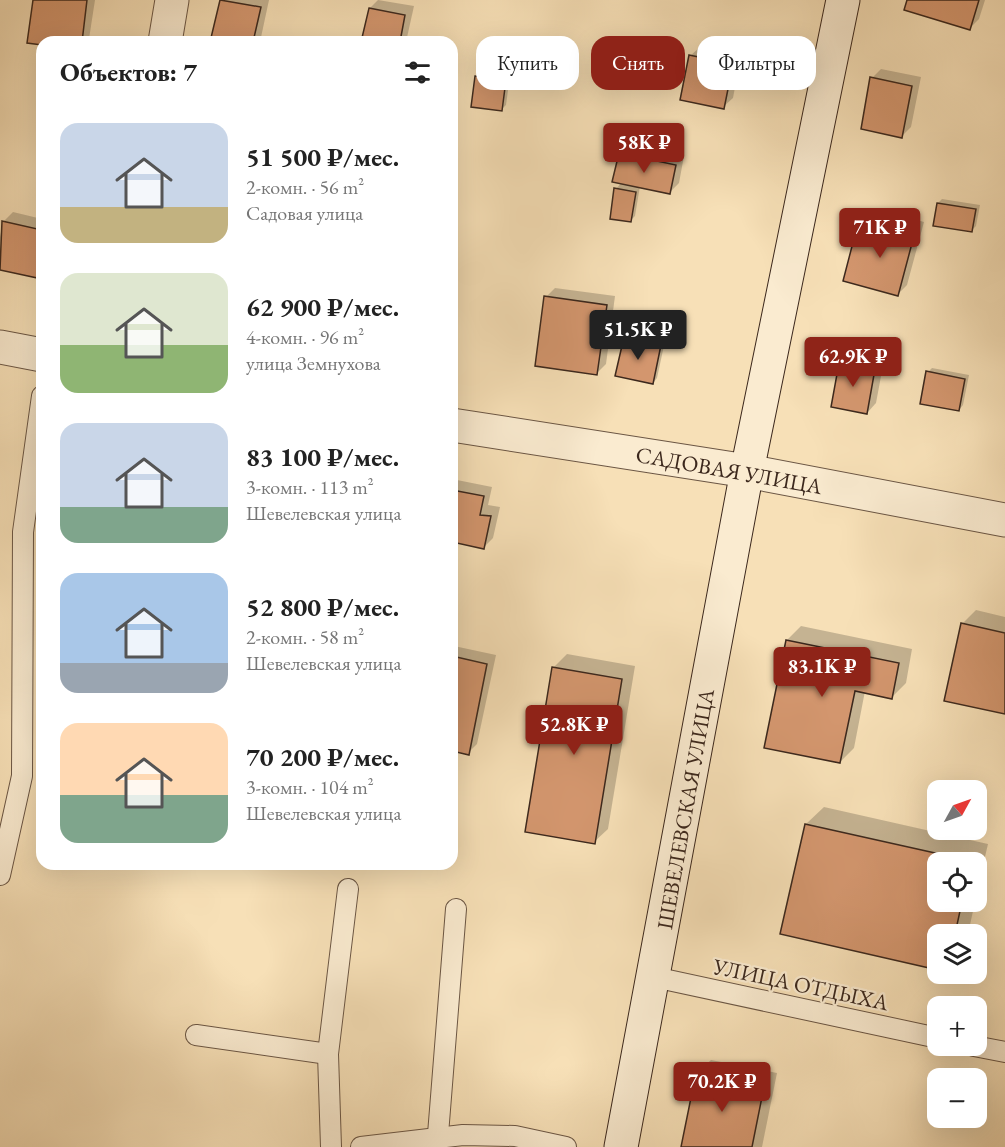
<!DOCTYPE html>
<html lang="ru">
<head>
<meta charset="utf-8">
<style>
  body { margin:0; font-family:"EB Garamond",serif; background:#f2f2f2; color:#222; height:100vh; display:flex; flex-direction:column; font-size:22px; white-space:nowrap }
  * { box-sizing:border-box; margin:0 }
  p { font-size:20px; color:#767676 }
  .icon { flex:none; width:33px; height:33px; fill:none; stroke:currentColor; stroke-width:2; stroke-linecap:round; stroke-linejoin:round }
  .map { position:relative; flex:1; overflow:hidden }
  .side { position:absolute; left:36px; top:36px; width:422px; height:834px; display:flex; flex-direction:column; background:#fff; border-radius:18px; box-shadow:0 6px 24px #0002 }
  .side>* { flex:none }
  .banner { position:absolute; left:476px; top:36px; width:440px; height:54px; display:flex; gap:12px }
  .needle { width:39px; rotate:50deg }
  .tools { position:absolute; left:927px; top:780px; display:grid; gap:12px }
  .tools a { display:grid; place-items:center; width:60px; height:60px; border-radius:12px; background:#fff; box-shadow:0 6px 24px #0002; font-size:30px }
  .price { position:absolute; translate:-50% -51px; padding:0 14px; border-radius:6px; background:#8f2418; color:#fff; font-size:20px; line-height:39px; filter:drop-shadow(0 2px 3px #0008) }
  .price::after { content:''; position:absolute; left:50%; top:36px; width:18px; height:14px; margin-left:-9px; background:inherit; clip-path:polygon(0 0,100% 0,50% 100%) }
  .price.on { background:#222; color:#fff }
  ul { padding:0; list-style:none }
  li { display:flex; align-items:center; gap:18px; height:150px; padding:0 24px }
  li span { display:grid; place-items:center; flex:none; width:168px; height:120px; border-radius:18px; color:#555 }
  li>.icon { margin-inline-start:auto }
  span .icon { width:72px; height:72px; fill:#fffc; stroke-width:1 }
  li b { font-size:26px }
  h2 { display:flex; justify-content:space-between; align-items:center; height:72px; padding:0 24px; font-size:26px }
  .tag { padding:0 21px; border-radius:18px; background:#fff; box-shadow:0 6px 24px #0002; font-size:21px; line-height:54px }
  .tag.on { background:#8f2418; color:#fff }
  .map>svg:first-child { display:block }
</style>
</head>
<body>
<div class="map">
<svg width="1005" height="1147" viewBox="0 0 1005 1147">
  <rect width="100%" height="100%" fill="#f7e0b7"/>
  <filter id="stains"><feTurbulence type="fractalNoise" baseFrequency=".00333" numOctaves="4"/><feColorMatrix values="0 0 0 0 .2 0 0 0 0 .09 0 0 0 0 .02 0 0 0 .5 -.17"/></filter>
  <radialGradient id="worn" r=".72"><stop offset=".6" stop-color="#630" stop-opacity="0"/><stop offset="1" stop-color="#630" stop-opacity=".3"/></radialGradient>
  <g fill="#0003">
    <path d="M34 0H95L89 39 87 42 42 43Z"/>
    <path d="M221 0H269L260 42H212Z"/>
    <path d="M378 0 414 6 406 42H363L370 8Z"/>
    <path d="M909 0H985L979 19 969 29Z"/>
    <path d="M700 47 741 55 733 98 723 107 690 56Z"/>
    <path d="M881 69 921 77 911 127 902 136 872 78Z"/>
    <path d="M480 72 510 76 506 105 501 110 476 77Z"/>
    <path d="M629 144 684 156 679 183 670 192 640 186 635 216 631 220 616 189 622 182 620 153Z"/>
    <path d="M942 199 980 205 976 226 971 231 938 203Z"/>
    <path d="M13 212 42 219 41 277 0 269V237L3 222Z"/>
    <path d="M896 214 924 222 907 285 898 294 858 228 868 218 887 223Z"/>
    <path d="M555 288 615 296 606 364 597 373 546 297Z"/>
    <path d="M630 333 665 341 657 378 653 383 625 338Z"/>
    <path d="M849 354 884 360 876 403 867 413 840 363Z"/>
    <path d="M932 368 969 375 963 405 959 410 928 372Z"/>
    <path d="M452 479 492 487 488 505 500 507 493 538 484 547 452 541Z"/>
    <path d="M976 610 1005 617V712L962 624Z"/>
    <path d="M801 626 912 649 906 683 892 697 865 691 854 748 840 762 787 640Z"/>
    <path d="M454 646 496 655 477 744 468 753 452 750V648Z"/>
    <path d="M567 654 635 666 608 829 594 842 553 668Z"/>
    <path d="M824 807 988 844 976 895V862H938V902H975L968 934H938L806 824Z"/>
    <path d="M711 1060 777 1073 762 1147H682L697 1073Z"/>
  </g>
  <g fill="#d3966e" stroke="#3c281d" stroke-width="1.5">
    <path d="M33 0H87L82 42H42V45L27 43Z"/>
    <path d="M220 0 261 7 253 42H210Z"/>
    <path d="M907 0H979L970 30 904 10Z"/>
    <path d="M369 8 405 15 400 42H361Z"/>
    <path d="M689 55 733 64 724 109 680 100Z"/>
    <path d="M475 76 506 80 502 111 471 107Z"/>
    <path d="M870 77 912 86 902 138 861 129Z"/>
    <path d="M619 153 676 165 670 194 612 182Z"/>
    <path d="M614 188 636 192 631 222 610 219Z"/>
    <path d="M937 203 976 209 972 232 933 226Z"/>
    <path d="M2 221 42 230V279L0 270Z"/>
    <path d="M885 223 915 232 898 296 843 281 857 227 882 234Z"/>
    <path d="M544 296 607 305 597 375 535 366Z"/>
    <path d="M624 337 661 345 653 384 615 376Z"/>
    <path d="M839 363 875 369 867 414 831 407Z"/>
    <path d="M926 371 965 379 959 411 920 404Z"/>
    <path d="M452 490 484 496 480 515 491 516 484 549 452 542Z"/>
    <path d="M961 623 1005 633V714L944 701Z"/>
    <path d="M786 640 899 663 892 699 855 691 840 763 764 748Z"/>
    <path d="M452 656 487 664 469 755 452 751Z"/>
    <path d="M552 667 622 679 595 844 525 832Z"/>
    <path d="M805 824 971 861 938 862V902H962L955 934H938V970L780 934Z"/>
    <path d="M696 1073 764 1087 752 1147H681Z"/>
  </g>
  <g fill="none" stroke-linecap="round" stroke-linejoin="round">
    <g stroke="#6b5644" stroke-width="22">
      <g id="service">
        <path d="M0 875 22 776 23 532 42 396"/>
        <path d="M654 977 938 1038"/>
        <path d="M196 1035 328 1054"/>
        <path d="M974 1046 1005 1052"/>
        <path d="M331 1147 328 1054 348 889"/>
        <path d="M361 1147 463 1135 515 1136 566 1147"/>
        <path d="M437 1147 456 909"/>
      </g>
    </g>
    <g stroke="#6b5644" stroke-width="35">
      <g id="minor">
        <path d="M165 42 172 0"/>
        <path d="M0 347 42 355"/>
        <path d="M452 425 747 471"/>
      </g>
    </g>
    <g stroke="#6b5644" stroke-width="35">
      <path id="tertiary" d="M747 471 1005 520"/>
    </g>
    <g stroke="#3c281d" stroke-width="35">
      <path id="secondary" d="M621 1147 747 471 843 0"/>
    </g>
    <use href="#service" stroke="#faebd0" stroke-width="20"/>
    <use href="#minor" stroke="#faebd0" stroke-width="33"/>
    <use href="#tertiary" stroke="#faebd0" stroke-width="33"/>
    <use href="#secondary" stroke="#faebd0" stroke-width="33"/>
  </g>
  <g text-anchor="middle" stroke-width="4.5" stroke-linejoin="round" paint-order="stroke">
    <g font-size="22" fill="#3c281d" stroke="#faebd0">
      <text transform="translate(729 470) rotate(10)" y="8">САДОВАЯ УЛИЦА</text>
      <text transform="translate(685 809) rotate(-80)" y="8">ШЕВЕЛЕВСКАЯ УЛИЦА</text>
      <text transform="translate(801 984) rotate(12)" y="8">УЛИЦА ОТДЫХА</text>
    </g>
  </g>
  <rect width="100%" height="100%" filter="url(#stains)"/>
  <rect width="100%" height="100%" fill="url(#worn)"/>
</svg>
<div class="tools">
<a><svg class="needle" viewBox="-14 -14 28 28"><path d="M0-13l5 13h-10z" fill="#e53935"/><path d="M0 13l5-13h-10z" fill="#767676"/></svg></a>
<a><svg class="icon" aria-label="locate" viewBox="0 0 24 24"><circle cx="12" cy="12" r="6"/><path d="M12 2v4M12 18v4M2 12h4M18 12h4"/></svg></a>
<a><svg class="icon" aria-label="layers" viewBox="0 0 24 24"><path d="M12 4l9 5-9 5-9-5zM3 14l9 5 9-5"/></svg></a>
<a>+</a>
<a>−</a>
</div>
<b class="price" style="left:644px;top:174px">58K ₽</b>
<b class="price" style="left:880px;top:259px">71K ₽</b>
<b class="price on" style="left:638px;top:361px">51.5K ₽</b>
<b class="price" style="left:853px;top:388px">62.9K ₽</b>
<b class="price" style="left:822px;top:698px">83.1K ₽</b>
<b class="price" style="left:574px;top:756px">52.8K ₽</b>
<b class="price" style="left:722px;top:1113px">70.2K ₽</b>
<div class="banner">
<a class="tag">Купить</a>
<a class="tag on">Снять</a>
<a class="tag">Фильтры</a>
</div>
<section class="side">
<h2>Объектов: 7<svg class="icon" aria-label="filters" viewBox="0 0 24 24"><path d="M4 7h16M4 17h16"/><circle cx="9" cy="7" r="2"/><circle cx="15" cy="17" r="2"/></svg></h2>
<ul>
<li><span style="background:linear-gradient(#c9d6e8 70%,#c2b280 0)"><svg class="icon" aria-label="home" viewBox="0 0 24 24"><path d="M3 11l9-7 9 7M6 9v11h12V9"/></svg></span><div><b>51 500 ₽/мес.</b><p>2-комн. · 56 m²</p><p>Садовая улица</p></div></li>
<li><span style="background:linear-gradient(#dfe7d0 60%,#8fb573 0)"><svg class="icon" aria-label="home" viewBox="0 0 24 24"><path d="M3 11l9-7 9 7M6 9v11h12V9"/></svg></span><div><b>62 900 ₽/мес.</b><p>4-комн. · 96 m²</p><p>улица Земнухова</p></div></li>
<li><span style="background:linear-gradient(#c9d6e8 70%,#7fa58c 0)"><svg class="icon" aria-label="home" viewBox="0 0 24 24"><path d="M3 11l9-7 9 7M6 9v11h12V9"/></svg></span><div><b>83 100 ₽/мес.</b><p>3-комн. · 113 m²</p><p>Шевелевская улица</p></div></li>
<li><span style="background:linear-gradient(#a9c7e8 75%,#9aa5b1 0)"><svg class="icon" aria-label="home" viewBox="0 0 24 24"><path d="M3 11l9-7 9 7M6 9v11h12V9"/></svg></span><div><b>52 800 ₽/мес.</b><p>2-комн. · 58 m²</p><p>Шевелевская улица</p></div></li>
<li><span style="background:linear-gradient(#ffd9b3 60%,#7fa58c 0)"><svg class="icon" aria-label="home" viewBox="0 0 24 24"><path d="M3 11l9-7 9 7M6 9v11h12V9"/></svg></span><div><b>70 200 ₽/мес.</b><p>3-комн. · 104 m²</p><p>Шевелевская улица</p></div></li>
</ul>
</section>
</div>
</body>
</html>
